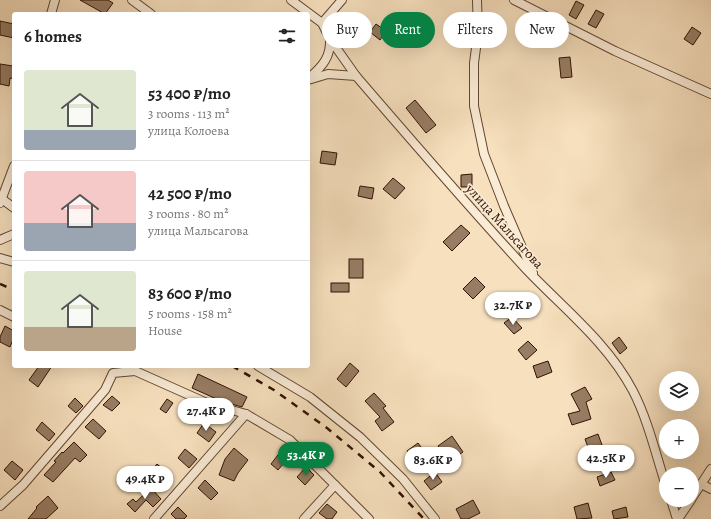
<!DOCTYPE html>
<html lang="en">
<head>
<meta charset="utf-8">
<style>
  body { margin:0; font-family:Alegreya,serif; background:#f6f6f6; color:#222; height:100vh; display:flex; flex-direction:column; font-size:15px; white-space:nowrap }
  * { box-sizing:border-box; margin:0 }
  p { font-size:13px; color:#767676 }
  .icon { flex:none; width:22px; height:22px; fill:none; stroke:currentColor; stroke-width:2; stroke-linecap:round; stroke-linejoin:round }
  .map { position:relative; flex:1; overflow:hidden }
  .drawer { position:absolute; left:12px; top:12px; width:298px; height:356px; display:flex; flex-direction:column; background:#fff; border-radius:4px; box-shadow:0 4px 16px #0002 }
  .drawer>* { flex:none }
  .top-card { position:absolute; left:322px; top:12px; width:329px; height:36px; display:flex; gap:8px }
  .fabs { position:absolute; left:659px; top:371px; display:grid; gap:8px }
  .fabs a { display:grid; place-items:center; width:40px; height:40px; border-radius:50%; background:#fff; box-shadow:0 4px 16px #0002; font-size:20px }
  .price { position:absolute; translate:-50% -34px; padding:0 9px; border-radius:14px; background:#fff; color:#222; font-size:13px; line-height:26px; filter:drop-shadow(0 1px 2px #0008) }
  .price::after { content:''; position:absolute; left:50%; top:24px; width:12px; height:9px; margin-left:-6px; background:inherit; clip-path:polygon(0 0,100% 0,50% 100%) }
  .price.current { background:#0b8043; color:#fff }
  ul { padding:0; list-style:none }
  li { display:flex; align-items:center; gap:12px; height:100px; padding:0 12px }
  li+li { border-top:1px solid #e0e0e0 }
  li span { display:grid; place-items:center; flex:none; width:112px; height:80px; border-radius:4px; color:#555 }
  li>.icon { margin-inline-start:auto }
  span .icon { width:48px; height:48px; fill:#fffc; stroke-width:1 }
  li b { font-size:17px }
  h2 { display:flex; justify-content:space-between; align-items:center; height:48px; padding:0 12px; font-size:17px }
  .tag { padding:0 14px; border-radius:18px; background:#fff; box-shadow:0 4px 16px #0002; font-size:14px; line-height:36px }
  .tag.current { background:#0b8043; color:#fff }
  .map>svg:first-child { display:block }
</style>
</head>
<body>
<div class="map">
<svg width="711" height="519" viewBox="0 0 711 519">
  <rect width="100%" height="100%" fill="#f7e0be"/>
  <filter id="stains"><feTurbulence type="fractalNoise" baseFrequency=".005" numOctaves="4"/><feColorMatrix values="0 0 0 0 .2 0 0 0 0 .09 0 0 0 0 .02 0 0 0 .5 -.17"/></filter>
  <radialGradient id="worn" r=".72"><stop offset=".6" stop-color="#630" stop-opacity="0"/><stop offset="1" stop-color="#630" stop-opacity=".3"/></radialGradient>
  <g fill="#987d64" stroke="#311203">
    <path d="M80 0H108L113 3 105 14Z"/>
    <path d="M576 1 584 5 576 19 569 15Z"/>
    <path d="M596 10 604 14 596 28 588 24Z"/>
    <path d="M0 21 14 24V38L0 35Z"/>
    <path d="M355 24 363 30 353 42 345 35Z"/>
    <path d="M376 24 386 31 380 40 370 32Z"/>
    <path d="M692 27 701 33 693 45 684 39Z"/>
    <path d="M570 57 572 77 561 78 559 58Z"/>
    <path d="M0 64 13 66 12 68H14V79L10 78 9 86 0 84Z"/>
    <path d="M415 100 436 125 426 133 406 108Z"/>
    <path d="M322 151 337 153 335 165 320 163Z"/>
    <path d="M472 174V187H461V175Z"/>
    <path d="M393 178 405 188 395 199 383 189Z"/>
    <path d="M360 186 374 188 372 199 358 196Z"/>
    <path d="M461 225 470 233 452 251 443 242Z"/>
    <rect x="349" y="259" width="14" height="19"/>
    <path d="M475 277 485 287 473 299 463 289Z"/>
    <rect x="331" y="283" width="18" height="9"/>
    <path d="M512 317 522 328 514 334 504 323Z"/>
    <path d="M5 326 14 331V337L10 347 0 342V337Z"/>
    <path d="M619 337 627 348 620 354 612 343Z"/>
    <path d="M528 341 537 350 526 360 518 350Z"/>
    <path d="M548 361 552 372 537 378 533 366Z"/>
    <path d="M350 363 359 371 346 387 337 379Z"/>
    <path d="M39 366H52L38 387 29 380Z"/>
    <path d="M198 374 247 397 242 407 221 401 192 388Z"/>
    <path d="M585 387 592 399 586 402 591 419 572 425 568 414 580 411 571 394Z"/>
    <path d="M374 393 386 406 383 408 394 422 382 431 375 421 380 417 365 401Z"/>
    <path d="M112 396 120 403 112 411 103 405Z"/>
    <path d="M75 398 83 406 76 413 68 406Z"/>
    <path d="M167 399 173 403 166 413 160 409Z"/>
    <path d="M93 419 106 431 99 439 85 427Z"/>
    <path d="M42 422 55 434 49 441 36 430Z"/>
    <path d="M204 423 216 432 209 442 197 433Z"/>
    <path d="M598 434 602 445 589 450 585 439Z"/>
    <path d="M452 436 463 452 448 462 438 446Z"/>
    <path d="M74 442 87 455 80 462 75 458 53 482 44 475 56 462 54 461 62 452 63 453Z"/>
    <path d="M418 443 427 455 416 463 407 451Z"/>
    <path d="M234 448 248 460 238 473 234 481 219 475 225 459Z"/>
    <path d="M185 449 197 459 189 468 178 458Z"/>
    <path d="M281 451 289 457 278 470 271 464Z"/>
    <path d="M12 461 23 470 15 480 4 470Z"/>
    <path d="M157 464 163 469 152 484 145 478Z"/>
    <path d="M306 467 314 475 305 485 297 477Z"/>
    <path d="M435 472 442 482 431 490 424 481Z"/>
    <path d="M611 472 615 480 600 486 597 477Z"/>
    <path d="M205 480 218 493 211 500 198 488Z"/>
    <path d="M151 488 161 499 153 507 146 500 135 512 127 504 133 499 136 502Z"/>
    <path d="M48 496 58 508 46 519H28L37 508 36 507Z"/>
    <path d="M473 500 480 513 468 519H461L456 509Z"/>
    <path d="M588 503 592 518 577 519 574 507Z"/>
    <path d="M327 504 337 512 332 519H327L319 513Z"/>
    <path d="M178 507 187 516 184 519H176L171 514Z"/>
    <path d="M626 507 628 517 614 519 612 511Z"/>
  </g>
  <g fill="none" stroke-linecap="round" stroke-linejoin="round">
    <g stroke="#624632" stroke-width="10">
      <g id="minor">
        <path d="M132 0 151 14"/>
        <path d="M291 0 322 23 330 39 356 76"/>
        <path d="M477 0 478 33 474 63V106L484 154 504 206 533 273"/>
        <path d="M514 0 615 51 711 94"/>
        <path d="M51 14 55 0"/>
        <path d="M322 23 342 0"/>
        <path d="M310 77C323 66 331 56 330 39"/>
        <path d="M308 80 328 74 356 76C412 141 468 206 526 269 563 308 608 343 633 391 648 420 656 455 666 486"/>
        <path d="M2 199 14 208"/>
        <path d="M0 203 14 166"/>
        <path d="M0 240 14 234"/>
        <path d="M0 258 14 262"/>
        <path d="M0 310 14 317"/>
        <path d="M124 366 207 403 246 414 290 440 369 519"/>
        <path d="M258 366 310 397 360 437 403 479 435 519"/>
        <path d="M701 484 711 489"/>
        <path d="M692 498 711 469"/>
        <path d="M671 500 677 519"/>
        <path d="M0 506 23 485 105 390 113 373 135 371"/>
        <path d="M154 519 246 414"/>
        <path d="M304 519 335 485"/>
        <path d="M678 519 691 500"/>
      </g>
    </g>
    <use href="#minor" stroke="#faebd5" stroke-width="8"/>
    <g stroke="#311203" stroke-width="2.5" stroke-dasharray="7 7" stroke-linecap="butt">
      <path d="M0 284 14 290"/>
      <path d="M232 366 274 390 327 428 380 472 424 519"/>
    </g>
  </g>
  <g text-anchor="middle" stroke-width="3.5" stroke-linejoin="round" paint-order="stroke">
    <g font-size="14" fill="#311203" stroke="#faebd5">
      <text transform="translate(505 226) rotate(48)" y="5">улица Мальсагова</text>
    </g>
  </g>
  <rect width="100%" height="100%" filter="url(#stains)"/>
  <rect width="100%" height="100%" fill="url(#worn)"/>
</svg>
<div class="fabs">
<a><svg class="icon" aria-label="layers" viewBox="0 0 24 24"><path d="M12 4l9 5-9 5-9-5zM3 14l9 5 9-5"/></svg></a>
<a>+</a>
<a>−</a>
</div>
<b class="price" style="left:513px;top:326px">32.7K ₽</b>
<b class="price" style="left:206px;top:432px">27.4K ₽</b>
<b class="price current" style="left:306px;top:476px">53.4K ₽</b>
<b class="price" style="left:606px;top:479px">42.5K ₽</b>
<b class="price" style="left:433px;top:481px">83.6K ₽</b>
<b class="price" style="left:145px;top:500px">49.4K ₽</b>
<div class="top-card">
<a class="tag">Buy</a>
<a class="tag current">Rent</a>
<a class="tag">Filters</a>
<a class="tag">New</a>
</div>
<section class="drawer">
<h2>6 homes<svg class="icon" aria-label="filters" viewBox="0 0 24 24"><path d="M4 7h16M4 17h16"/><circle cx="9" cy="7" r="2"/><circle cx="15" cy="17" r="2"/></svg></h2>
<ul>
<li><span style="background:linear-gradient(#dfe7d0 75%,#9aa5b1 0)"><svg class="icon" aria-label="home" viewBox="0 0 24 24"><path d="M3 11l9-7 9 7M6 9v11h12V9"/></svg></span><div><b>53 400 ₽/mo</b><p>3 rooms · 113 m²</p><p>улица Колоева</p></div></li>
<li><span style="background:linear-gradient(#f6c9c9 65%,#9aa5b1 0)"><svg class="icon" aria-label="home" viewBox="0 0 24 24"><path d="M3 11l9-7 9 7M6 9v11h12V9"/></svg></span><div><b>42 500 ₽/mo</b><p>3 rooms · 80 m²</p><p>улица Мальсагова</p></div></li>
<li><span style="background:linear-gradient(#dfe7d0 70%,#b9a48a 0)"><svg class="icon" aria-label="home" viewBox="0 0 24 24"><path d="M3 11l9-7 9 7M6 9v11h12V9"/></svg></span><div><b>83 600 ₽/mo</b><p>5 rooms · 158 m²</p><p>House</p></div></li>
</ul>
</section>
</div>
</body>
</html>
